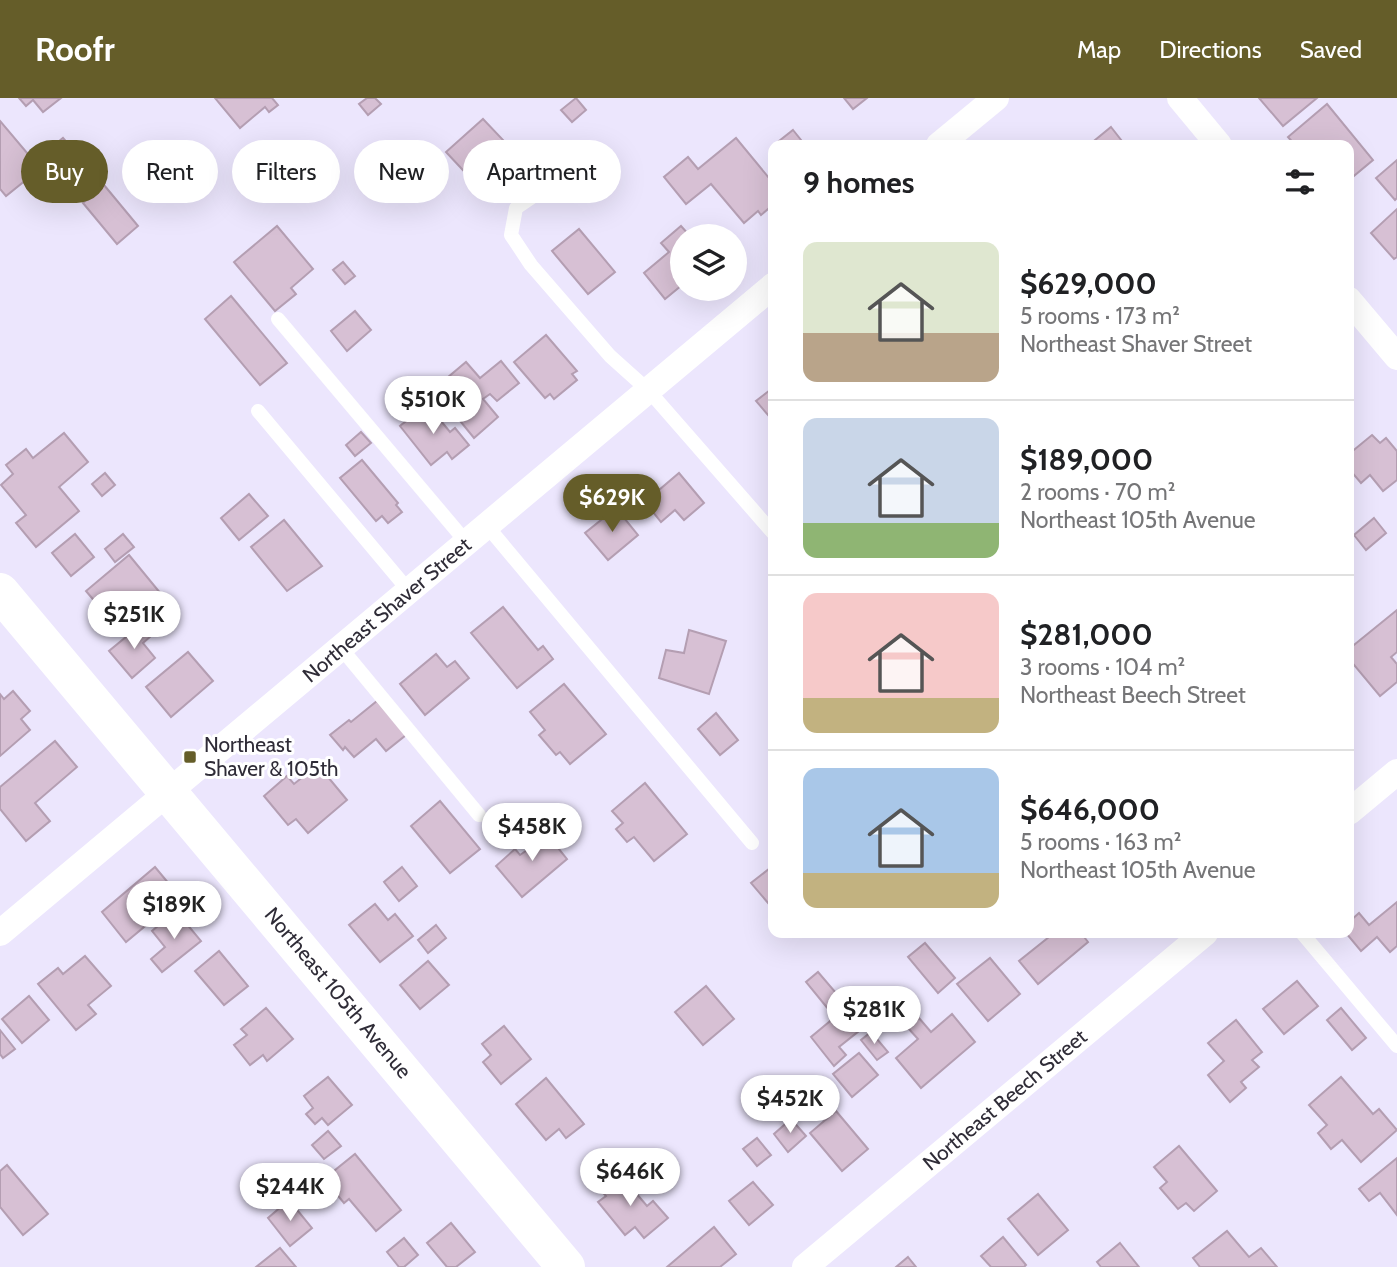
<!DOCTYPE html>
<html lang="en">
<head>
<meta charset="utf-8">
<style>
  body { margin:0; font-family:Cabin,sans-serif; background:#f6f6f6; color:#202124; height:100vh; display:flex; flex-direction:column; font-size:26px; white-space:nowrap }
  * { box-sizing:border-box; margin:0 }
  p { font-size:23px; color:#757577 }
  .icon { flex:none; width:38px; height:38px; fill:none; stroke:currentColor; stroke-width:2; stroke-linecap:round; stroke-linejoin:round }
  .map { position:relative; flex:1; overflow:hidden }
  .details { position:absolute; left:768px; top:42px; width:586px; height:798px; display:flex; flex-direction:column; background:#fff; border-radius:14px; box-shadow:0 7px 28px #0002 }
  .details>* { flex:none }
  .hud { position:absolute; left:21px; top:42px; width:642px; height:63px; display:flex; gap:14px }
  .controls { position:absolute; left:670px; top:126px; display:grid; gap:14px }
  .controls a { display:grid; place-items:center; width:77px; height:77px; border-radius:50%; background:#fff; box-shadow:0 7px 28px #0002; font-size:35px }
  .price { position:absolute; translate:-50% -60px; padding:0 16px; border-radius:24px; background:#fff; color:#222; font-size:23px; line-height:46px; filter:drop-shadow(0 2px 4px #0008) }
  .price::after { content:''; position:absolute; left:50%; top:42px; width:21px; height:16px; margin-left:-10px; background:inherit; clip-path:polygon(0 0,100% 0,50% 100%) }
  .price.current { background:#655d29; color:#fff }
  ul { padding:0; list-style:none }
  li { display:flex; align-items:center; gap:21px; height:175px; padding:0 35px }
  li+li { border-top:2px solid #e0e0e0 }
  li span { display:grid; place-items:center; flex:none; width:196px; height:140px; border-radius:14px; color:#555 }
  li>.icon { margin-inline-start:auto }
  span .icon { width:84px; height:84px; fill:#fffc; stroke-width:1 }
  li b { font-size:30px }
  h2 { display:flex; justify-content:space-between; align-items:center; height:84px; padding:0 35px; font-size:30px }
  .pill { padding:0 24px; border-radius:32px; background:#fff; box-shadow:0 7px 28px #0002; font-size:24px; line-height:63px }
  .pill.current { background:#655d29; color:#fff }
  header { display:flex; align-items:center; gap:42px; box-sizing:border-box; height:98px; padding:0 35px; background:#655d29; color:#fff }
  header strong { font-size:33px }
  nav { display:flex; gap:38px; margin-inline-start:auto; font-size:24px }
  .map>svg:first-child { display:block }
</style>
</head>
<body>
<header>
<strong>Roofr</strong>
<nav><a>Map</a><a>Directions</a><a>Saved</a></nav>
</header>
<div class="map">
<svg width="1397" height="1169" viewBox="0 0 1397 1169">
  <rect width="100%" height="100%" fill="#ece6fd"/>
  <g fill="#d7c0d4" stroke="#b49eb2" stroke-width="2">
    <path d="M19 0H61L43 14 33 2 26 8Z"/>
    <path d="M215 0H272L278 7 269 14 265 9 240 30Z"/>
    <path d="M367 0H375L381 6 368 17 359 6Z"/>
    <path d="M576 0 586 12 572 24 561 12Z"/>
    <path d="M844 0H867L853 11Z"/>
    <path d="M1259 0H1317L1283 28Z"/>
    <path d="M1327 6 1373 62 1349 82V47H1295L1288 39Z"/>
    <path d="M483 21 521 61 502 77 509 85 490 101 446 54Z"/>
    <path d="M0 23 33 62 26 69 32 77 6 98 0 91Z"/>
    <path d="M1111 29 1125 47H1089Z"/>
    <path d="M793 32 805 47H774Z"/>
    <path d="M63 40 79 58 63 72 47 53Z"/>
    <path d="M736 40 774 86V106L761 117 758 113 744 125 711 86 686 106 664 79 688 59 698 71Z"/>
    <path d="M1397 62V100L1395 102 1376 80Z"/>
    <path d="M104 87 138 128 117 146 83 105Z"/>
    <path d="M1397 111V159L1394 161 1371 135Z"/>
    <path d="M277 128 313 171 291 190 296 196 275 213 234 164Z"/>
    <path d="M681 128 690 138H682V187L665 201 644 175 669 154 661 145Z"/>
    <path d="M579 131 615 174 588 196 552 153Z"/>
    <path d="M343 164 355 178 345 186 333 172Z"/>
    <path d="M231 198 287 265 260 287 205 221Z"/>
    <path d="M355 213 371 232 347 253 331 233Z"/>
    <path d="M546 237 577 273 572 276 577 282 554 301 550 296 545 300 514 264Z"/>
    <path d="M501 263 519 285 497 303 490 296 483 301 498 319 474 340 434 291 466 264 480 280Z"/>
    <path d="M774 289V324L756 303Z"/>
    <path d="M427 306 450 334 455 330 469 347 452 361 447 354 431 367 400 328Z"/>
    <path d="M361 334 371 345 355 358 346 347Z"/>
    <path d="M64 335 88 364 59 389 79 413 36 449 16 425 26 417 1 387 13 376 6 367 26 351 33 360Z"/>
    <path d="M1372 337 1380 345 1386 340 1397 353V382L1383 393 1370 377 1361 385 1349 371V356Z"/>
    <path d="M362 362 398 405 396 407 402 414 388 425 382 418 376 423 340 380Z"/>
    <path d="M105 375 115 387 102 398 92 386Z"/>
    <path d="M679 375 704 405 684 422 675 412 661 424 645 404Z"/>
    <path d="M249 396 268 418 239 442 221 420Z"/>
    <path d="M616 410 638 437 608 462 585 435Z"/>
    <path d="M1374 420 1386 435 1366 452 1354 437Z"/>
    <path d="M284 422 322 468 287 493 251 449Z"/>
    <path d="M75 436 94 459 71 478 52 455Z"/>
    <path d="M123 436 134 449 115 464 105 451Z"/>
    <path d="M129 457 161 496 119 532 86 493Z"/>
    <path d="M503 509 538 552 543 548 553 561 517 590 471 535Z"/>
    <path d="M1397 512V554L1391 559 1397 566V584L1380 598 1349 561V551Z"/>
    <path d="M143 525 152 537 143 545 155 560 132 580 109 553Z"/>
    <path d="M689 532 726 543 709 596 659 580 666 552 684 555Z"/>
    <path d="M188 554 213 583 171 619 146 589Z"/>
    <path d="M436 556 447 569 455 563 469 580 425 617 400 586Z"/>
    <path d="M564 586 606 636 570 666 560 654 556 657 539 637 545 632 530 614Z"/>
    <path d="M13 593 30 613 21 621 30 632 0 658V596L4 601Z"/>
    <path d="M377 603 406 637 386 653 376 641 354 659 345 649 343 652 330 637 349 622 351 624Z"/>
    <path d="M716 615 738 642 720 657 698 631Z"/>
    <path d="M55 643 77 669 35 705 50 723 26 743 0 711V689Z"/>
    <path d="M318 667 347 702 308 735 296 721 288 727 264 698 287 678 294 686Z"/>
    <path d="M645 685 687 736 654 763 634 739 627 744 616 731 623 725 612 713Z"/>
    <path d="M440 703 480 751 450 775 411 728Z"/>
    <path d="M542 730 567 761 522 799 496 768 515 751 520 757 530 750 525 745Z"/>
    <path d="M774 767V812L751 785Z"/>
    <path d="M155 769 180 799 126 844 102 814Z"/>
    <path d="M402 769 417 788 399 803 384 784Z"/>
    <path d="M1397 804V848L1390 854 1377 839 1361 853 1346 835H1349V824L1359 815 1369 827Z"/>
    <path d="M375 806 388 822 395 816 413 838 380 864 349 827Z"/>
    <path d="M176 813 201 843 162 874 151 861 165 849 152 833Z"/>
    <path d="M436 827 446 840 428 855 418 842Z"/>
    <path d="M1054 835H1081L1088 844 1038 886 1019 863Z"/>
    <path d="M925 845 955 880 938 895 908 859Z"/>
    <path d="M219 853 248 888 224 907 195 873Z"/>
    <path d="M85 858 111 888 88 907 96 916 76 932 38 886 58 870 63 876Z"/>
    <path d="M990 860 1020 896 988 923 957 886Z"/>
    <path d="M428 863 449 887 420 911 400 887Z"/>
    <path d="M818 874 842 902 829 912 806 884Z"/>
    <path d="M1297 883 1318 908 1284 936 1263 911Z"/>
    <path d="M706 888 734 921 703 947 675 914Z"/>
    <path d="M29 898 49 922 22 945 2 921Z"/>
    <path d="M847 909 864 929 839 949 846 957 834 968 811 939Z"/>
    <path d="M266 910 293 941 267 963 263 957 250 967 234 947 247 937 241 931Z"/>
    <path d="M1341 910 1366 940 1352 952 1327 922Z"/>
    <path d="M952 916 975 944 921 990 896 960 918 941 908 930 919 920 931 934Z"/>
    <path d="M1236 922 1262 954 1252 962 1259 969 1241 984 1246 990 1230 1004 1208 977 1224 963 1208 945Z"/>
    <path d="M504 928 531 961 501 986 483 964 491 957 482 946Z"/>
    <path d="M0 932 15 951 3 960 0 956Z"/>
    <path d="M871 934 888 954 877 962 861 942Z"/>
    <path d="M859 955 878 977 852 999 833 976Z"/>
    <path d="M328 979 352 1007 328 1027 322 1020 315 1026 306 1016 313 1010 304 998Z"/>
    <path d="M1341 979 1373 1016 1379 1011 1397 1032 1361 1064 1342 1042 1331 1051 1318 1035 1327 1027 1309 1007Z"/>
    <path d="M546 980 584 1026 566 1040 559 1031 546 1042 516 1006Z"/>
    <path d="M836 1013 868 1051 842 1073 810 1035Z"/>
    <path d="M791 1021 806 1038 788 1054 774 1036Z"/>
    <path d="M328 1033 341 1048 324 1061 312 1047Z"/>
    <path d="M757 1040 771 1057 757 1068 743 1051Z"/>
    <path d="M1179 1048 1217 1093 1194 1113 1186 1105 1178 1111 1160 1090 1167 1084 1154 1069Z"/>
    <path d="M355 1056 401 1112 376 1133 349 1101 344 1105 324 1081Z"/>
    <path d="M1397 1060V1117L1380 1095 1369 1103 1359 1091Z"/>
    <path d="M7 1067 48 1116 23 1137 0 1109V1073Z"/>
    <path d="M618 1074 647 1108 653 1103 668 1120 644 1140 635 1129 625 1137 598 1104 606 1098 599 1090Z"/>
    <path d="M753 1084 773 1107 749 1127 729 1103Z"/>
    <path d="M1038 1096 1068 1132 1038 1157 1008 1121Z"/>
    <path d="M289 1102 312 1130 290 1148 268 1120Z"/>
    <path d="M451 1125 475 1154 456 1169H447L427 1145Z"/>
    <path d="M714 1129 736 1156 720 1169H667Z"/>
    <path d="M1227 1133 1249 1159 1261 1150 1277 1169H1200L1193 1160Z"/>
    <path d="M1003 1139 1026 1167 1024 1169H991L981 1158Z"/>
    <path d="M404 1140 418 1157 404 1169H399L387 1154Z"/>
    <path d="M1120 1145 1139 1169H1101L1097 1164Z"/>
    <path d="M280 1150 296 1169H256Z"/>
    <path d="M908 1159 916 1169H896Z"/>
  </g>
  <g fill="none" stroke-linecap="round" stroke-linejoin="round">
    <g stroke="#fff" stroke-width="14">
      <path d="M538 95 516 110 511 137 531 167 610 258 649 293 774 436"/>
      <path d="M278 221 467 445"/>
      <path d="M258 313 409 493"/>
      <path d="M487 428 752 745"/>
      <path d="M341 550 479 717"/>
      <path d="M1302 835 1397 948"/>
    </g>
    <g stroke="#fff" stroke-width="26">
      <path d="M1180 0 1219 47"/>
      <path d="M939 47 996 0"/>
      <path d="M1349 202 1397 259"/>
      <path d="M1349 714 1397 674"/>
      <path d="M0 835 774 187"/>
      <path d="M805 1169 1205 835"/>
    </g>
    <path stroke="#fff" stroke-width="38" d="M0 494 566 1169"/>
  </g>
  <rect fill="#655d29" stroke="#fff" stroke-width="2.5" x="183" y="652" width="14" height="14" rx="3.5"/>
  <g text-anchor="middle" stroke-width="6" stroke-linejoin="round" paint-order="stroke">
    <g font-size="21" fill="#2f2c37" stroke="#fff">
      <text transform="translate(387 512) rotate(-40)" y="7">Northeast Shaver Street</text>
      <text transform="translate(338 895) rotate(50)" y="7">Northeast 105th Avenue</text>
      <text transform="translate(1005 1002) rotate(-40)" y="7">Northeast Beech Street</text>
    </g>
    <g font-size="21" fill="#2f2c37" stroke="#fff" text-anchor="start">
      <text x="204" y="654">Northeast<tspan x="204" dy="24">Shaver &amp; 105th</tspan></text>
    </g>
  </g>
</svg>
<div class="controls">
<a><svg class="icon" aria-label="layers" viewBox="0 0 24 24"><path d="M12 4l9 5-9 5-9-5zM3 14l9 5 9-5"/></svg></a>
</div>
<b class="price" style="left:433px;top:338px">$510K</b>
<b class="price current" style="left:612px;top:436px">$629K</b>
<b class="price" style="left:134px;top:553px">$251K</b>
<b class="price" style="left:532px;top:765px">$458K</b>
<b class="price" style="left:174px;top:843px">$189K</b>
<b class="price" style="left:874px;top:948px">$281K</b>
<b class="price" style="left:790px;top:1037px">$452K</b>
<b class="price" style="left:630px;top:1110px">$646K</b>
<b class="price" style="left:290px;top:1125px">$244K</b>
<div class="hud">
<a class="pill current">Buy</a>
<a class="pill">Rent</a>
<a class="pill">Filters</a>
<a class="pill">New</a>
<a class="pill">Apartment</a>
</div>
<section class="details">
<h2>9 homes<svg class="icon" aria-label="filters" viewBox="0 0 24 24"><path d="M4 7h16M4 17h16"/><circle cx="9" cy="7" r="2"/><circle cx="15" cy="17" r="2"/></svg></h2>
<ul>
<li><span style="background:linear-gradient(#dfe7d0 65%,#b9a48a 0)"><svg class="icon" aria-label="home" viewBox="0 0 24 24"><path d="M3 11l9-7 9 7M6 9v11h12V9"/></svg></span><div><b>$629,000</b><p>5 rooms · 173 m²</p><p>Northeast Shaver Street</p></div></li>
<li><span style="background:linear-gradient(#c9d6e8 75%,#8fb573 0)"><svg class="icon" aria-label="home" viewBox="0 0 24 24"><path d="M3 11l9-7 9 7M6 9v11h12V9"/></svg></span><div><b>$189,000</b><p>2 rooms · 70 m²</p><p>Northeast 105th Avenue</p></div></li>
<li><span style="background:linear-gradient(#f6c9c9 75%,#c2b280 0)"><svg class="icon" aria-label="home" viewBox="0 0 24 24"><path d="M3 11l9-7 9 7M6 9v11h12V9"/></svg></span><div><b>$281,000</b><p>3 rooms · 104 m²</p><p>Northeast Beech Street</p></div></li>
<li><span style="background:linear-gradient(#a9c7e8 75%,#c2b280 0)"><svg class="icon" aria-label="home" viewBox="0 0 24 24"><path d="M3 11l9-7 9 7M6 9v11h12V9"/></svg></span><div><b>$646,000</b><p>5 rooms · 163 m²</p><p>Northeast 105th Avenue</p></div></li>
</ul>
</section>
</div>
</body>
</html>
